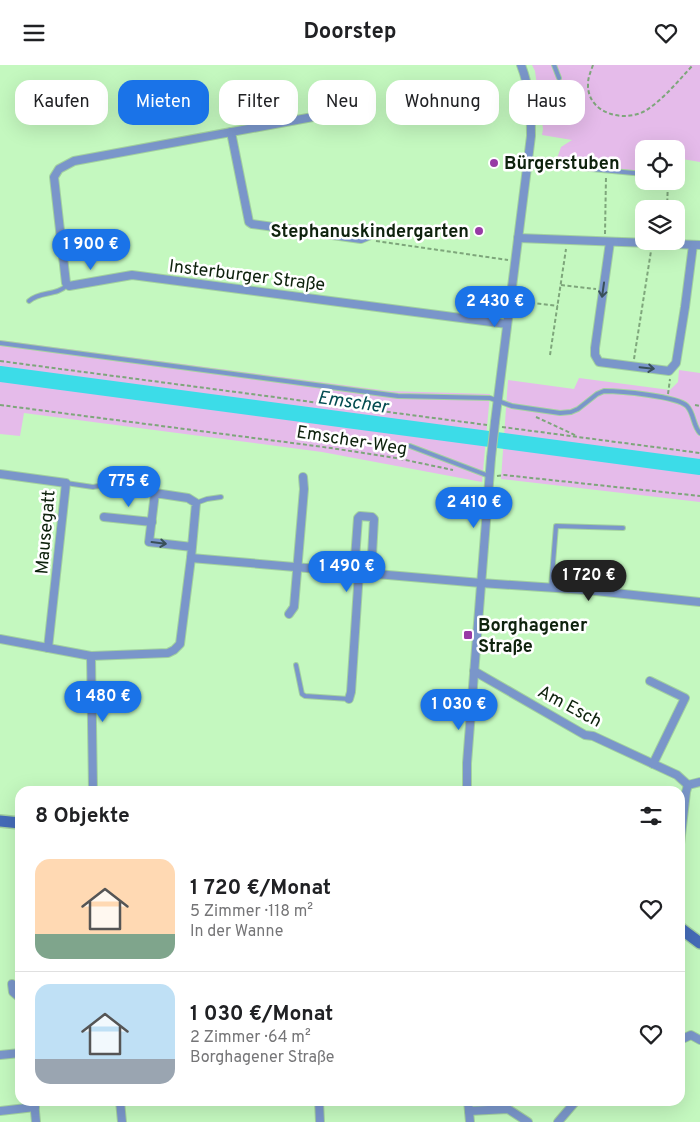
<!DOCTYPE html>
<html lang="de">
<head>
<meta charset="utf-8">
<style>
  body { margin:0; font-family:Overpass,sans-serif; background:#f2f2f2; color:#202124; height:100vh; display:flex; flex-direction:column; font-size:19px; white-space:nowrap }
  * { box-sizing:border-box; margin:0 }
  p { font-size:16px; color:#757577 }
  .icon { flex:none; width:28px; height:28px; fill:none; stroke:currentColor; stroke-width:2; stroke-linecap:round; stroke-linejoin:round }
  .map { position:relative; flex:1; overflow:hidden }
  .panel { position:absolute; left:15px; top:721px; width:670px; height:320px; display:flex; flex-direction:column; background:#fff; border-radius:15px; box-shadow:0 5px 20px #0002 }
  .panel>* { flex:none }
  .hud { position:absolute; left:15px; top:15px; width:670px; height:45px; display:flex; gap:10px }
  .buttons { position:absolute; left:635px; top:75px; display:grid; gap:10px }
  .buttons a { display:grid; place-items:center; width:50px; height:50px; border-radius:10px; background:#fff; box-shadow:0 5px 20px #0002; font-size:25px }
  .price { position:absolute; translate:-50% -42px; padding:0 11px; border-radius:18px; background:#1a73e8; color:#fff; font-size:16px; line-height:32px; filter:drop-shadow(0 1px 2px #0008) }
  .price::after { content:''; position:absolute; left:50%; top:30px; width:15px; height:11px; margin-left:-8px; background:inherit; clip-path:polygon(0 0,100% 0,50% 100%) }
  .price.current { background:#222; color:#fff }
  ul { padding:0; list-style:none }
  li { display:flex; align-items:center; gap:15px; height:125px; padding:0 20px }
  li+li { border-top:1px solid #e0e0e0 }
  li span { display:grid; place-items:center; flex:none; width:140px; height:100px; border-radius:15px; color:#555 }
  li>.icon { margin-inline-start:auto }
  span .icon { width:60px; height:60px; fill:#fffc; stroke-width:1 }
  li b { font-size:21px }
  h2 { display:flex; justify-content:space-between; align-items:center; height:60px; padding:0 20px; font-size:21px }
  .chip { padding:0 18px; border-radius:15px; background:#fff; box-shadow:0 5px 20px #0002; font-size:18px; line-height:45px }
  .chip.current { background:#1a73e8; color:#fff }
  header { display:flex; justify-content:space-between; align-items:center; height:65px; padding:0 20px; background:#fff; font-size:22px; font-weight:700 }
  .map>svg:first-child { display:block }
</style>
</head>
<body>
<header><svg class="icon" aria-label="menu" viewBox="0 0 24 24"><path d="M4 6h16M4 12h16M4 18h16"/></svg>Doorstep<svg class="icon" aria-label="heart" viewBox="0 0 24 24"><path d="M12 20l-8-8c-3-5 5-10 8-4 3-6 11-1 8 4z"/></svg></header>
<div class="map">
<svg width="700" height="1057" viewBox="0 0 700 1057">
  <rect width="100%" height="100%" fill="#c4f8bf"/>
  <g fill="#e5bbea">
    <path d="M532 0H700V97L676 93V84H644V106L555 99 561 82 572 75 542 70 543 64 535 6Z"/>
    <path d="M0 275 389 326 490 329 482 417 322 387 24 348 20 371 0 369Z"/>
    <path d="M679 305 700 308V437L501 414 508 315 574 324 579 313 670 325 678 317Z"/>
  </g>
  <g fill="none" stroke-linecap="round" stroke-linejoin="round">
    <path stroke="#3cdce8" stroke-width="2.5" d="M696 402 700 395"/>
    <path stroke="#3cdce8" stroke-width="16" d="M0 309 700 402"/>
    <g stroke="#a3d19f" stroke-width="6">
      <g id="lane">
        <path d="M554 0 559 13"/>
        <path d="M528 98 644 109"/>
        <path d="M29 236C40 226 57 231 67 220"/>
        <path d="M0 278 398 331 490 333 512 341 560 348 571 347 578 344 597 329 604 326C619 326 677 331 687 341 694 348 693 361 700 368"/>
        <path d="M410 381 489 411"/>
        <path d="M66 418 93 422 110 419"/>
        <path d="M196 438 207 434 221 432"/>
        <path d="M551 523 556 461 623 463"/>
        <path d="M296 600 302 629 305 631 349 634"/>
        <path d="M92 638 137 635"/>
      </g>
    </g>
    <g stroke="#a3d19f" stroke-width="10">
      <g id="street">
        <path d="M367 42 74 96 59 104 54 112 66 218 69 221 132 210 507 259"/>
        <path d="M231 67 249 157 252 159 361 174 378 167"/>
        <path d="M518 173 700 180"/>
        <path d="M610 177 595 283V290L599 297 669 306 676 298 685 242 693 180"/>
        <path d="M495 357 531 71C531 46 530 23 521 0"/>
        <path d="M0 409 66 418 48 583"/>
        <path d="M104 452 152 457"/>
        <path d="M191 493 481 518 586 525 700 537"/>
        <path d="M354 507 358 453 360 451 372 452 374 454 371 508"/>
        <path d="M289 549 294 542 304 424 303 412"/>
        <path d="M0 574 91 591 168 588 174 585 180 579 191 493 196 438 188 433 155 428 149 477 192 482"/>
        <path d="M91 591 93 726"/>
        <path d="M474 606 585 670 593 671 677 710 688 720"/>
        <path d="M650 616 685 633 653 699"/>
        <path d="M349 634 351 627 359 507"/>
        <path d="M688 720 700 717"/>
        <path d="M467 726V698L491 393"/>
        <path d="M680 779 686 727 688 720"/>
        <path d="M12 919 13 927 20 933"/>
        <path d="M680 975 691 970 700 975"/>
        <path d="M0 990 20 988"/>
        <path d="M34 1036 36 1057"/>
        <path d="M120 1036 122 1057"/>
        <path d="M319 1036 320 1057"/>
        <path d="M468 1036 470 1057"/>
        <path d="M0 1046 35 1042"/>
        <path d="M469 1046 508 1044 528 1057"/>
        <path d="M558 1057 576 1036"/>
      </g>
    </g>
    <g stroke="#a3d19f" stroke-width="14">
      <g id="secondary">
        <path d="M0 756 20 758"/>
        <path d="M680 863 700 878"/>
      </g>
    </g>
    <g stroke="#7ea67b" stroke-width="2" stroke-dasharray="4 2.5" stroke-linecap="butt">
      <path d="M593 0C591 6 588 12 588 19 587 48 623 58 645 46 664 34 678 16 693 0"/>
      <path d="M667 144 668 116"/>
      <path d="M605 169 606 111"/>
      <path d="M376 176 508 195"/>
      <path d="M561 220 596 224"/>
      <path d="M518 236 558 241"/>
      <path d="M550 290 566 184"/>
      <path d="M634 294 651 186"/>
      <path d="M0 296 487 360"/>
      <path d="M668 329 670 314"/>
      <path d="M0 340 331 383 396 393 453 405"/>
      <path d="M695 340 700 341"/>
      <path d="M536 352 577 371"/>
      <path d="M502 362 700 388"/>
      <path d="M497 411 504 410 700 431"/>
    </g>
    <use href="#lane" stroke="#7a96ca" stroke-width="4"/>
    <use href="#street" stroke="#7a96ca" stroke-width="8"/>
    <use href="#secondary" stroke="#456cb8" stroke-width="11"/>
    <g stroke="#a3d19f" stroke-width="10" stroke-linecap="butt">
      <path id="street-bridge" d="M491 393 495 357"/>
    </g>
    <use href="#street-bridge" stroke="#7a96ca" stroke-width="8"/>
  </g>
  <defs><path id="oneway-shaft" d="M-6 0H5M1.5-3L5.5 0L1.5 3" fill="none" stroke-width="1.6" stroke-linecap="round" stroke-linejoin="round" transform="scale(1.25)"/></defs>
  <g stroke="#395059">
    <use href="#oneway-shaft" transform="translate(603 225) rotate(98)"/>
    <use href="#oneway-shaft" transform="translate(647 303) rotate(6)"/>
    <use href="#oneway-shaft" transform="translate(159 478) rotate(7)"/>
  </g>
  <g fill="#973ba5" stroke="#fff" stroke-width="2">
    <circle cx="494" cy="98" r="5"/>
    <circle cx="479" cy="166" r="5"/>
    <rect x="463" y="565" width="10" height="10" rx="2.5"/>
  </g>
  <g text-anchor="middle" stroke-width="5" stroke-linejoin="round" paint-order="stroke">
    <g font-size="18" font-weight="bold" fill="#0e220d" stroke="#fff" text-anchor="start">
      <text x="504" y="104">Bürgerstuben</text>
      <text x="469" y="172" text-anchor="end">Stephanuskindergarten</text>
      <text x="478" y="566">Borghagener<tspan x="478" dy="21">Straße</tspan></text>
    </g>
    <g font-size="18" fill="#0e220d" stroke="#fff">
      <text transform="translate(247 210) rotate(7)" y="6">Insterburger Straße</text>
      <text transform="translate(352 375) rotate(9)" y="6">Emscher-Weg</text>
      <text transform="translate(45 467) rotate(-85)" y="6">Mausegatt</text>
      <text transform="translate(570 641) rotate(28)" y="6">Am Esch</text>
    </g>
    <g font-size="19" font-style="italic" fill="#034b50" stroke="#fff">
      <text transform="translate(353 336) rotate(8)" y="7">Emscher</text>
    </g>
  </g>
</svg>
<div class="buttons">
<a><svg class="icon" aria-label="locate" viewBox="0 0 24 24"><circle cx="12" cy="12" r="6"/><path d="M12 2v4M12 18v4M2 12h4M18 12h4"/></svg></a>
<a><svg class="icon" aria-label="layers" viewBox="0 0 24 24"><path d="M12 4l9 5-9 5-9-5zM3 14l9 5 9-5"/></svg></a>
</div>
<b class="price" style="left:91px;top:206px">1 900 €</b>
<b class="price" style="left:495px;top:263px">2 430 €</b>
<b class="price" style="left:129px;top:443px">775 €</b>
<b class="price" style="left:474px;top:464px">2 410 €</b>
<b class="price" style="left:347px;top:528px">1 490 €</b>
<b class="price current" style="left:589px;top:537px">1 720 €</b>
<b class="price" style="left:103px;top:658px">1 480 €</b>
<b class="price" style="left:459px;top:666px">1 030 €</b>
<div class="hud">
<a class="chip">Kaufen</a>
<a class="chip current">Mieten</a>
<a class="chip">Filter</a>
<a class="chip">Neu</a>
<a class="chip">Wohnung</a>
<a class="chip">Haus</a>
</div>
<section class="panel">
<h2>8 Objekte<svg class="icon" aria-label="filters" viewBox="0 0 24 24"><path d="M4 7h16M4 17h16"/><circle cx="9" cy="7" r="2"/><circle cx="15" cy="17" r="2"/></svg></h2>
<ul>
<li><span style="background:linear-gradient(#ffd9b3 75%,#7fa58c 0)"><svg class="icon" aria-label="home" viewBox="0 0 24 24"><path d="M3 11l9-7 9 7M6 9v11h12V9"/></svg></span><div><b>1 720 €/Monat</b><p>5 Zimmer · 118 m²</p><p>In der Wanne</p></div><svg class="icon" aria-label="heart" viewBox="0 0 24 24"><path d="M12 20l-8-8c-3-5 5-10 8-4 3-6 11-1 8 4z"/></svg></li>
<li><span style="background:linear-gradient(#bfe0f5 75%,#9aa5b1 0)"><svg class="icon" aria-label="home" viewBox="0 0 24 24"><path d="M3 11l9-7 9 7M6 9v11h12V9"/></svg></span><div><b>1 030 €/Monat</b><p>2 Zimmer · 64 m²</p><p>Borghagener Straße</p></div><svg class="icon" aria-label="heart" viewBox="0 0 24 24"><path d="M12 20l-8-8c-3-5 5-10 8-4 3-6 11-1 8 4z"/></svg></li>
</ul>
</section>
</div>
</body>
</html>
